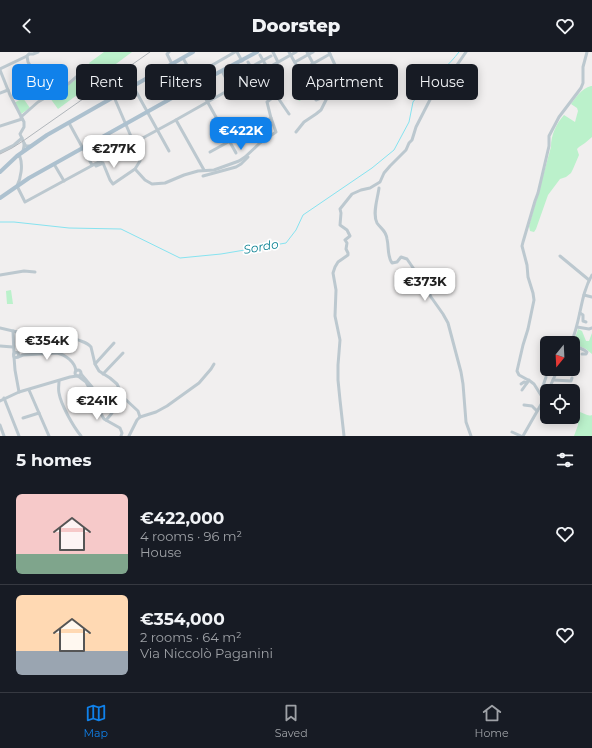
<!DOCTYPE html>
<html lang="en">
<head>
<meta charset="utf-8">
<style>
  body { margin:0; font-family:Montserrat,sans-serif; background:#242831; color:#f1f3f6; height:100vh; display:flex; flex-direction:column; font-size:15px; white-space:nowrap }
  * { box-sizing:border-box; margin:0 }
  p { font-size:13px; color:#9ea1a6 }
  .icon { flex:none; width:22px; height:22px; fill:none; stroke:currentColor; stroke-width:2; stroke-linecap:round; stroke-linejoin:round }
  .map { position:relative; height:384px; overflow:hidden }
  .panel { display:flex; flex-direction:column; background:#171b24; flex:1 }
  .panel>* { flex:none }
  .top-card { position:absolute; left:12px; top:12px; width:568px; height:36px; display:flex; gap:8px }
  .needle { width:26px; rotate:198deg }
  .tools { position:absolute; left:540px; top:284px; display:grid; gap:8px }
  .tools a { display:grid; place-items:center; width:40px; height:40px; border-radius:6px; background:#171b24; box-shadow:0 2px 10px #0003; font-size:20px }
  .price { position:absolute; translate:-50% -34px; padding:0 9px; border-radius:8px; background:#fff; color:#222; font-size:13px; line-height:26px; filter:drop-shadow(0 1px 2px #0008) }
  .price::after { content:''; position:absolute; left:50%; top:24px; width:12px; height:9px; margin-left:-6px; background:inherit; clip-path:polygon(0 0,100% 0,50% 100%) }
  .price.current { background:#1081ea; color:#fff }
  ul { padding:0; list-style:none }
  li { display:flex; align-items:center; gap:12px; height:100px; padding:0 16px }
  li+li { border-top:1px solid #363941 }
  li span { display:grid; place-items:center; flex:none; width:112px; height:80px; border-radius:6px; color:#555 }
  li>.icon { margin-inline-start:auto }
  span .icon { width:48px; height:48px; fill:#fffc; stroke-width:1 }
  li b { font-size:17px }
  h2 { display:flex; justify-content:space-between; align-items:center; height:48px; padding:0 16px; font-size:17px }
  .pill { padding:0 14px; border-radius:6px; background:#171b24; box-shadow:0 2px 10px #0003; font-size:14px; line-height:36px }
  .pill.current { background:#1081ea; color:#fff }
  header { display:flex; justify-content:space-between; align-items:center; height:52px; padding:0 16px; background:#171b24; font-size:18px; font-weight:800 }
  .tabs { display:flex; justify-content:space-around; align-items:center; height:56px; border-top:1px solid #363941; background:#171b24; font-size:11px; color:#9ea1a6 }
  .tabs a { display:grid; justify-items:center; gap:2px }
  .tabs .current { color:#1081ea }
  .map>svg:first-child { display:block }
</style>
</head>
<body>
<header><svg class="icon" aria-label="back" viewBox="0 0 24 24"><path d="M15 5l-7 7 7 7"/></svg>Doorstep<svg class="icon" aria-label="heart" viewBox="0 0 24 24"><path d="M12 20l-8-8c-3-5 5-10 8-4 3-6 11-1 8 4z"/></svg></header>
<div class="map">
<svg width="592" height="384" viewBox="0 0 592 384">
  <rect width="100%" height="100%" fill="#f1efef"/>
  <g fill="#bbf1cb">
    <path d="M104 0H132L93 29 77 43 58 57 50 46 92 16 89 11Z"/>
    <path d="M304 32 310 44 299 49 293 38Z"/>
    <path d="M591 34H592V85L585 91 579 95 577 97 579 103 573 117 571 121 566 125 560 127 548 143 536 177 534 180 530 179 529 174 551 95C551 83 556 72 564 63L575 70 578 59 577 56 571 52C577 44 581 37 591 34Z"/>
    <path d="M23 46 30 56 21 62 14 51Z"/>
    <path d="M11 238 13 252H7L6 239Z"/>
    <path d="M578 277 582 279 586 289H589L592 281V302L586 297 579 294 574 289Z"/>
    <path d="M580 360C584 361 588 365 592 363V384H574L578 373 577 362Z"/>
  </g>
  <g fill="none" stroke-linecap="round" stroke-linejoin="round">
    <path stroke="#86e3f0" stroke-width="1" d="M0 170H14L69 176 121 177 180 206 221 202 286 191 296 178 303 163 372 116 394 98 409 70 413 50 419 42 422 31C437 24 449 13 459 0"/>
    <g stroke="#bcc8cf" stroke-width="3">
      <path d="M169 0 167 2 172 12"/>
      <path d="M237 0 242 9"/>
      <path d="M273 0 278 10"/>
      <path d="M289 0 314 45 316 48 323 45 328 44"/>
      <path d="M307 0 317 19"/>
      <path d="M29 2H33L38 0"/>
      <path d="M27 4 28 10 50 46"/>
      <path d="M183 6 236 101"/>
      <path d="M248 10 255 23"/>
      <path d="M295 10 313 0"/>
      <path d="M0 17 27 4 29 2"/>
      <path d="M235 17 252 46"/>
      <path d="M0 18 10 43 24 70V75L20 82 24 91"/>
      <path d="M222 19 236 45"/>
      <path d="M300 19 330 2"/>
      <path d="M35 21 45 16 59 39"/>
      <path d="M206 27 202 19 235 0"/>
      <path d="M227 28 271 4"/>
      <path d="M133 34 169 99"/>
      <path d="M0 41 8 38"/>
      <path d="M47 41C59 43 77 24 86 16"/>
      <path d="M276 43 289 62"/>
      <path d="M21 65 38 50 45 46"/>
      <path d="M176 68 204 118"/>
      <path d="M69 71 92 113"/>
      <path d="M0 74 22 67"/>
      <path d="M296 80 304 70 316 62 321 58 333 34 337 20 336 15 329 0"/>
      <path d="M106 83 116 100"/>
      <path d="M229 87 271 66"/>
      <path d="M23 99 24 94V91L26 94H31"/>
      <path d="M0 100 14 93 22 86"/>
      <path d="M210 100 230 89"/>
      <path d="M17 104 20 105C23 113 21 126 17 134L25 150 174 69 296 0"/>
      <path d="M54 112 64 129"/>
      <path d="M95 112 96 114 103 111 110 128 113 132 135 117 140 109 136 96 114 45"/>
      <path d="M135 117 145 128 152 132 165 131 184 123 198 119 214 118 239 109 245 105 260 91 276 80 271 66 267 50 276 43 280 38 260 3"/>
      <path d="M203 124 236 115 241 112 248 105"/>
      <path d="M379 136C378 145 372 162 377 171 381 177 386 178 387 187 389 195 387 204 392 211L397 210 401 205 407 207 420 226 425 233 431 245 443 262 448 271 461 320 463 332 466 370 471 384"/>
      <path d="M560 204 589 228"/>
      <path d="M0 223 24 219 35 220"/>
      <path d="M584 243 592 245"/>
      <path d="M580 261 583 263V269L586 270"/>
      <path d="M577 275 589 277 592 276"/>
      <path d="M0 276 30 283 65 281C70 282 72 285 76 287 82 290 87 290 91 295L95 312 99 319 110 326 117 332 124 346 138 359 140 365 137 368 129 384"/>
      <path d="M13 279 14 302"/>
      <path d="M572 290C578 298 582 295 587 300L586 302H582"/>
      <path d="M571 291C581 269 580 243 592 223"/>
      <path d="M0 294 13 295"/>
      <circle cx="16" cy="303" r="2.5"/>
      <path d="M14 305 15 318 19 340"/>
      <path d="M18 305 23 303 57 301C66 303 75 310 76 319"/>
      <path d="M95 312 114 291"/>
      <path d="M557 318 576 322"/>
      <circle cx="78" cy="321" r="3"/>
      <path d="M81 322 92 335 100 360 104 367 120 376 122 381 121 384"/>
      <path d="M103 322 123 301"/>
      <path d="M78 324 86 330 95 347"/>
      <path d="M553 328 571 329 572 326"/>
      <path d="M59 329C59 333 58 337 59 341 61 353 73 374 81 384"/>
      <path d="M521 332 524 330 527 331 529 328"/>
      <path d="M29 338 49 384"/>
      <path d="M522 338 527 331"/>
      <path d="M548 339 558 317"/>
      <path d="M4 346 19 384"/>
      <path d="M544 348 534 332 530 329 519 323 517 319 523 293 528 277 534 248 533 241 528 225 527 213 522 194 523 190 535 149 538 141 549 94V84L559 65 581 36 583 31V15L587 0"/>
      <path d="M544 348 543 334 546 325"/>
      <path d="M0 349 19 340 70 325 77 324"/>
      <path d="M524 353 532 354 537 359"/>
      <path d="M140 365 156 360 167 354 199 331 211 317 214 312"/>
      <path d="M23 366 39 361"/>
      <path d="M106 368C118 356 114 355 110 340"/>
      <path d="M0 373 4 384"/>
      <path d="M512 380 521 384"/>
      <path d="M344 384 340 348 338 328V313L340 288 335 264 336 238 333 221 335 215 338 210 348 203V201L346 197 347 191 345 188 350 184 347 178 340 173 341 161 340 157 352 142 361 138 370 136 380 130 384 121 390 114 406 98 409 91 412 88 416 75 437 34 447 22 457 13 466 0"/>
      <path d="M523 384 547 342"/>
    </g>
    <g stroke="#adc1cf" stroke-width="4">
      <path d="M0 120 17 104 47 83 193 0"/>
      <path d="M0 146 29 126 197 32 257 0"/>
    </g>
    <path stroke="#b0b5ba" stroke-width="1" d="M0 102 12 96 23 89 150 0"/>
  </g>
  <g text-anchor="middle" stroke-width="3.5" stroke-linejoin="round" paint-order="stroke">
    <g font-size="12" font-style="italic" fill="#077f91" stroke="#fff">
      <text transform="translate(261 195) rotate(-10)" y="4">Sordo</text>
    </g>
  </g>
</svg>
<div class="tools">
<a><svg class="needle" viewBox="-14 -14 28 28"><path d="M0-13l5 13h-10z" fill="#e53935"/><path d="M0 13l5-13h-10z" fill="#9ea1a6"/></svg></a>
<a><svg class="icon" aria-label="locate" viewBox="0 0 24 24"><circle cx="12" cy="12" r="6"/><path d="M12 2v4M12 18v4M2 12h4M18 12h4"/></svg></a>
</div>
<b class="price current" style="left:241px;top:99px">€422K</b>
<b class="price" style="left:114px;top:117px">€277K</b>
<b class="price" style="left:425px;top:250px">€373K</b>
<b class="price" style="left:47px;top:309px">€354K</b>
<b class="price" style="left:97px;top:369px">€241K</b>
<div class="top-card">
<a class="pill current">Buy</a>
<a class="pill">Rent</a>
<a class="pill">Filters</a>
<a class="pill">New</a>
<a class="pill">Apartment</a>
<a class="pill">House</a>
</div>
</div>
<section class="panel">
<h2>5 homes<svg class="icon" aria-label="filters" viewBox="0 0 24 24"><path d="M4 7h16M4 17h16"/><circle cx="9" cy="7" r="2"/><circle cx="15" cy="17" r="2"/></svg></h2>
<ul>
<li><span style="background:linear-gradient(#f6c9c9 75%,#7fa58c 0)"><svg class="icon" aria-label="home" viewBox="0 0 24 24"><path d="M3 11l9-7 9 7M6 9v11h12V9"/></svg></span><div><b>€422,000</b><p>4 rooms · 96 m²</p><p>House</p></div><svg class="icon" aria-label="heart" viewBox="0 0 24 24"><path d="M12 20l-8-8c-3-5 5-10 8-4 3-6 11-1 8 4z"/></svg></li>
<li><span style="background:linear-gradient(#ffd9b3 70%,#9aa5b1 0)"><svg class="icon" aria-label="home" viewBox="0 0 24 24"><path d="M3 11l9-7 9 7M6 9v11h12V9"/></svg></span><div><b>€354,000</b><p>2 rooms · 64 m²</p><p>Via Niccolò Paganini</p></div><svg class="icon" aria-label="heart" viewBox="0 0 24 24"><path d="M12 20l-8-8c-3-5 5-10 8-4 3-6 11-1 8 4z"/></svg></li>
</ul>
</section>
<nav class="tabs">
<a class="current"><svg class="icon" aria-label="map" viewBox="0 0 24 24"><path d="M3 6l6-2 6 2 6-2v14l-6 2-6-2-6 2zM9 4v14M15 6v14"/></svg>Map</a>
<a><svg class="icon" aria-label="saved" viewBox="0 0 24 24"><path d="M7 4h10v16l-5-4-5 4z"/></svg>Saved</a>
<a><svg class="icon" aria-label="home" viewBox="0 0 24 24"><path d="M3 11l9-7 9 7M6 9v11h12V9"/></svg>Home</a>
</nav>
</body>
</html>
